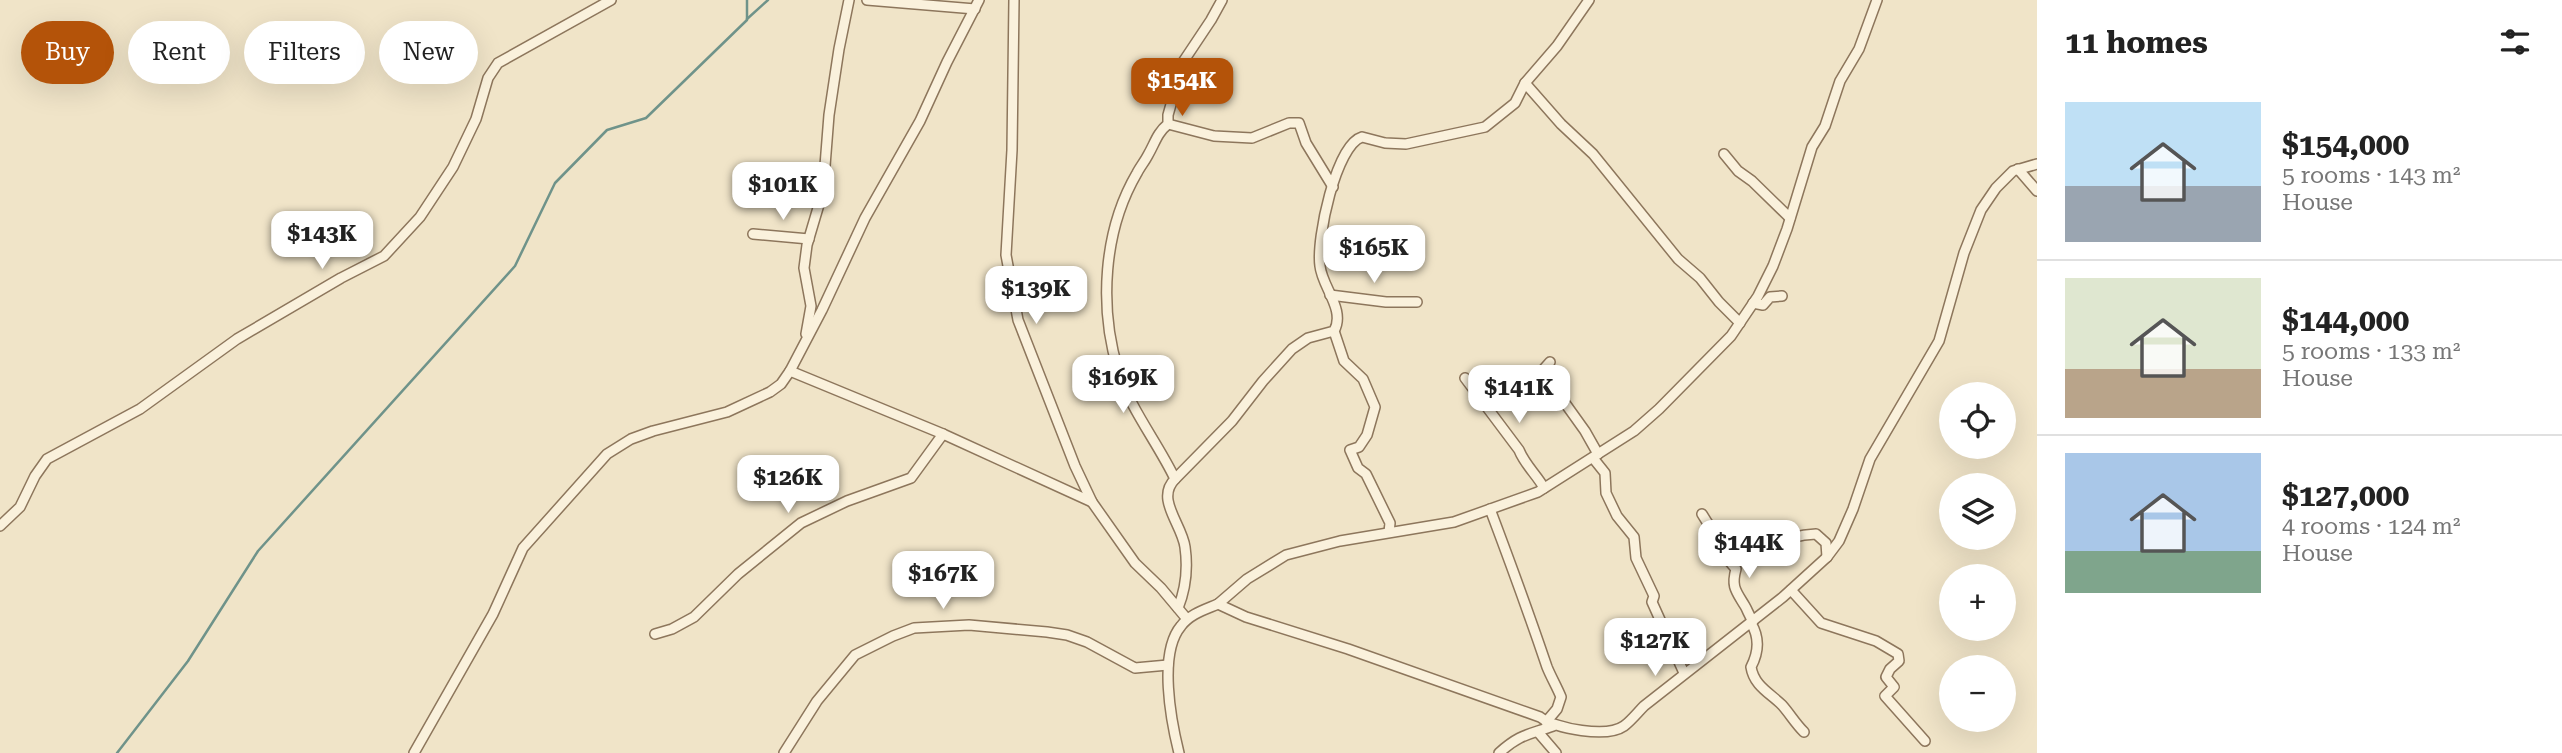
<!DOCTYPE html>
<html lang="en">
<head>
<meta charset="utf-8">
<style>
  body { margin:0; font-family:"Roboto Serif",serif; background:#f6f6f6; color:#222; height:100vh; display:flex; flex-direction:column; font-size:26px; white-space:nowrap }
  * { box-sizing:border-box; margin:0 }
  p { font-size:23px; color:#767676 }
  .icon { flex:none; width:38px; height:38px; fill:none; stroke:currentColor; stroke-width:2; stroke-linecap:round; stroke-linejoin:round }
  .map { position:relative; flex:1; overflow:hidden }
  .drawer { display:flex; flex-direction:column; background:#fff; width:525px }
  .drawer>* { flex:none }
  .guide { position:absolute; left:21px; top:21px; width:665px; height:63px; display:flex; gap:14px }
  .tools { position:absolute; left:1939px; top:382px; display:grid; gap:14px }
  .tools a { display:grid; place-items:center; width:77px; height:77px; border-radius:50%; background:#fff; box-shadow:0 7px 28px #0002; font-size:35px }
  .price { position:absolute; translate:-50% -60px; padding:0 16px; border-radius:14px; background:#fff; color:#222; font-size:23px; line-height:46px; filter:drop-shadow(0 2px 4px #0008) }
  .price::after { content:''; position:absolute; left:50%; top:42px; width:21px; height:16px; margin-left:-10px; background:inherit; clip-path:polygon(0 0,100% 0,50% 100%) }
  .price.selected { background:#b45309; color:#fff }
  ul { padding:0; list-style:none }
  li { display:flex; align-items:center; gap:21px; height:175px; padding:0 28px }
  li+li { border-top:2px solid #e0e0e0 }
  li span { display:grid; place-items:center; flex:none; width:196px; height:140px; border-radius:0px; color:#555 }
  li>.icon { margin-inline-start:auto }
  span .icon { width:84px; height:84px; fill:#fffc; stroke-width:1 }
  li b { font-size:30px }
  h2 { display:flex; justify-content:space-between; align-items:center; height:84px; padding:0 28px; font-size:30px }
  .pill { padding:0 24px; border-radius:32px; background:#fff; box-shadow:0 7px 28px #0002; font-size:24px; line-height:63px }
  .pill.selected { background:#b45309; color:#fff }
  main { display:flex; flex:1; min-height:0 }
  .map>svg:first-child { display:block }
</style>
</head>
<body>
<main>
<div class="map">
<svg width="2037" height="753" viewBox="0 0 2037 753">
  <rect width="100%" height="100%" fill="#f0e4c8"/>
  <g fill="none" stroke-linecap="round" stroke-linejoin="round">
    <g stroke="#6f938a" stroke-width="2.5">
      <path d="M747 19 768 0"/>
      <path d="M117 753 188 661 258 551 515 266 555 183 607 130 646 118 747 20V0"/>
    </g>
    <g stroke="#8d765c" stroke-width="12">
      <g id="minor">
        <path d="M867 0 975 9"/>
        <path d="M1014 0 1012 150 1006 255 1018 320 1075 466 1092 502 1135 563 1161 588 1187 619"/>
        <path d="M1525 83 1561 124 1593 154 1678 259 1700 278 1719 302 1740 323"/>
        <path d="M1168 124 1214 136 1252 138 1289 123H1299L1306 143 1333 187"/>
        <path d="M1724 154 1738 171 1752 181 1790 218"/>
        <path d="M2018 169 2037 191"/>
        <path d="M753 234 809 239"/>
        <path d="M1330 295 1386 302H1417"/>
        <path d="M1753 303 1763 305 1770 297 1782 296"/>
        <path d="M1334 331 1344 361 1363 379 1375 407 1367 435 1359 447 1350 450 1358 468 1366 474 1390 523 1389 532"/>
        <path d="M806 334 811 306 804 268 807 245 823 191 829 115 839 49 849 0"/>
        <path d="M790 371 943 434 1092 502"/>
        <path d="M1542 371 1585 431 1598 454"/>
        <path d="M1465 378 1519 450C1525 465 1537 475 1544 488"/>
        <path d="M1520 382 1542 371 1550 362"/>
        <path d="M1593 458 1605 473 1606 493 1617 516 1634 537 1636 558 1654 596 1652 602 1684 673"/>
        <path d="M1175 479 1232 421 1263 381 1292 349 1308 338 1334 331C1346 310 1322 287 1320 266 1316 239 1336 145 1362 137L1385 143 1406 144 1485 127 1515 103 1525 83 1557 46 1589 0"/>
        <path d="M1490 509C1510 562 1529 614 1547 667 1551 677 1557 687 1561 697L1557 709 1546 722"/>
        <path d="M1702 514C1742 582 1760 536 1816 534L1826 543 1827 557"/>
        <path d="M0 526 20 507 35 476 47 459 140 409 237 339 341 278 384 256 420 217 453 167 476 119 488 78 498 63 611 0"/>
        <path d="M1732 548 1730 562 1736 569C1731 587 1736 591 1745 606 1748 611 1749 616 1753 621"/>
        <path d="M1791 590 1821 623 1876 641 1898 654 1899 661 1890 669 1886 677 1894 687 1885 696 1925 741"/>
        <path d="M1218 604 1247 579 1286 555 1340 541 1454 522 1538 492 1634 431 1659 409 1731 336 1758 296 1773 266 1787 229 1812 147 1825 126 1840 81 1859 49 1877 0"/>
        <path d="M1178 608C1186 588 1188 568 1185 547 1182 524 1155 499 1175 479 1158 443 1130 409 1118 370 1099 307 1103 231 1137 173 1140 167 1145 161 1148 155 1155 143 1157 133 1168 124V115L1183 62 1211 20 1222 0"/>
        <path d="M1751 623C1760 638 1759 652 1751 667 1754 686 1770 693 1782 705 1790 714 1795 723 1804 732"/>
        <path d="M655 634 672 629 694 617 738 574 801 523 847 501 911 478 943 434"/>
        <path d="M1538 732 1556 753"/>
        <path d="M414 753 493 614 523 548 607 454 631 439 653 431 727 412 770 392 781 384 790 371 822 310 865 218 920 121 947 62 979 0"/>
        <path d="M784 753 817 701 855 655 893 636 914 628 969 625 1047 632 1067 635 1087 642 1135 668 1168 665"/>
        <path d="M1179 753C1171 721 1158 653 1181 626 1190 614 1204 610 1218 604L1246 617 1348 649 1540 717C1556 729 1607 738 1624 726 1631 721 1638 712 1644 706L1783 597 1827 557 1839 541 1853 509 1870 459 1939 341 1964 253 1981 210 1996 188 2013 171 2037 164"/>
        <path d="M1499 753C1520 734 1528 735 1553 726"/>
      </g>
    </g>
    <use href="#minor" stroke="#faf1dc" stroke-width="9"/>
  </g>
</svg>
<div class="tools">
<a><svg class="icon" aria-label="locate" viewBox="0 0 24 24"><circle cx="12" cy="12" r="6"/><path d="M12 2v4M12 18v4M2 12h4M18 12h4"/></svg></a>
<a><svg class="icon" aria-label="layers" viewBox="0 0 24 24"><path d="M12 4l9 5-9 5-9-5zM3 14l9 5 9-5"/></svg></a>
<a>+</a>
<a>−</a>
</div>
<b class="price selected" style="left:1182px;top:118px">$154K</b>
<b class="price" style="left:783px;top:222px">$101K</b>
<b class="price" style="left:322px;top:271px">$143K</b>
<b class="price" style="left:1374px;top:285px">$165K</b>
<b class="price" style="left:1036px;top:326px">$139K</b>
<b class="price" style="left:1123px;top:415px">$169K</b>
<b class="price" style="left:1519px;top:425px">$141K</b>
<b class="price" style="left:788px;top:515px">$126K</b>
<b class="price" style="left:1749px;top:580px">$144K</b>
<b class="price" style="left:943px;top:611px">$167K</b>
<b class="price" style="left:1655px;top:678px">$127K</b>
<div class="guide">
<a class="pill selected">Buy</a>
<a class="pill">Rent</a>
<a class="pill">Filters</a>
<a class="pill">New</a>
</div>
</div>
<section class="drawer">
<h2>11 homes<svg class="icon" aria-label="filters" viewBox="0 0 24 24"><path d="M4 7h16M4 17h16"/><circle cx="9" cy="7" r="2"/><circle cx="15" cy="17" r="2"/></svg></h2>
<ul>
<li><span style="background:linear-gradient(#bfe0f5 60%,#9aa5b1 0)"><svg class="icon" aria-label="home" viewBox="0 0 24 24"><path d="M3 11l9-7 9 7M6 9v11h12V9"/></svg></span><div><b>$154,000</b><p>5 rooms · 143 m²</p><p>House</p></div></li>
<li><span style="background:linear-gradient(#dfe7d0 65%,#b9a48a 0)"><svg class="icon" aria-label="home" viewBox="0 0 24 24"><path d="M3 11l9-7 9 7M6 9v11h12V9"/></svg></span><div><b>$144,000</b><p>5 rooms · 133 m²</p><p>House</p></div></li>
<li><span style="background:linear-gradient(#a9c7e8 70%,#7fa58c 0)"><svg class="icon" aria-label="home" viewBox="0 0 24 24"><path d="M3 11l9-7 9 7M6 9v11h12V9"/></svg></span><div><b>$127,000</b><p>4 rooms · 124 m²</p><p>House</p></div></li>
</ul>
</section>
</main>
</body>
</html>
